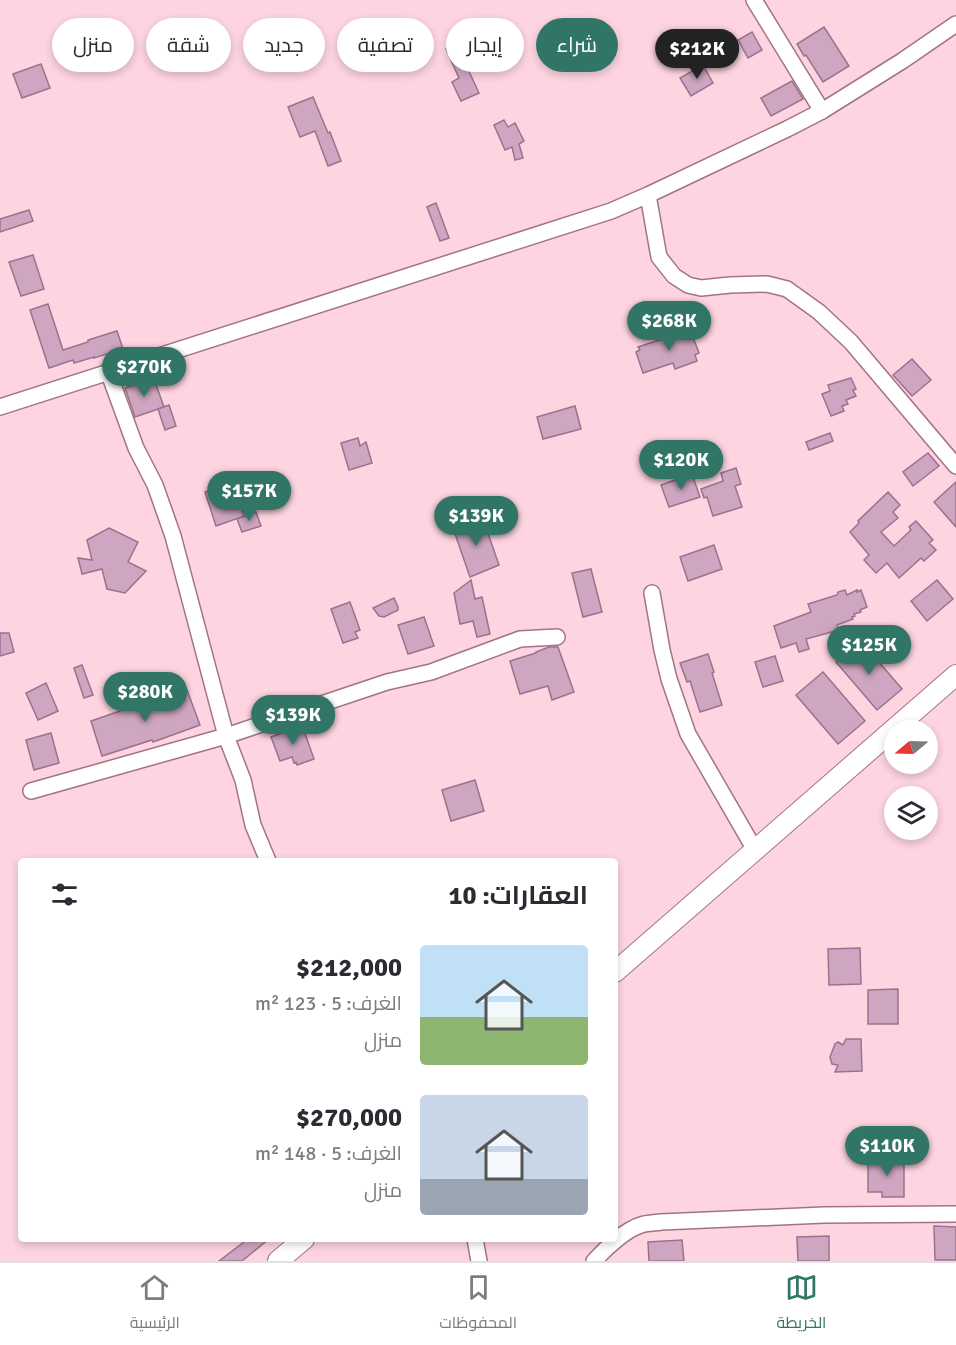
<!DOCTYPE html>
<html lang="ar">
<head>
<meta charset="utf-8">
<style>
  body { margin:0; font-family:Signika,Cairo,sans-serif; background:#f7f7f7; color:#2b2b33; direction:rtl; height:100vh; display:flex; flex-direction:column; font-size:22px; white-space:nowrap }
  * { box-sizing:border-box; margin:0 }
  p { font-size:20px; color:#7c7c81 }
  .icon { flex:none; width:33px; height:33px; fill:none; stroke:currentColor; stroke-width:2; stroke-linecap:round; stroke-linejoin:round }
  .map { position:relative; flex:1; overflow:hidden; direction:ltr }
  .drawer { position:absolute; left:18px; top:858px; width:600px; height:384px; display:flex; flex-direction:column; background:#fff; border-radius:6px; box-shadow:0 3px 9px #0003; direction:rtl }
  .drawer>* { flex:none }
  .guide { position:absolute; left:18px; top:18px; width:600px; height:54px; direction:rtl; display:flex; gap:12px }
  .needle { width:39px; rotate:251deg }
  .fabs { position:absolute; left:884px; top:720px; display:grid; gap:12px }
  .fabs a { display:grid; place-items:center; width:54px; height:54px; border-radius:50%; background:#fff; box-shadow:0 3px 9px #0003; font-size:30px }
  .price { position:absolute; translate:-50% -51px; padding:0 14px; border-radius:21px; background:#317567; color:#fff; font-size:20px; line-height:39px; filter:drop-shadow(0 2px 3px #0008) }
  .price::after { content:''; position:absolute; left:50%; top:36px; width:18px; height:14px; margin-left:-9px; background:inherit; clip-path:polygon(0 0,100% 0,50% 100%) }
  .price.on { background:#222; color:#fff }
  ul { padding:0; list-style:none }
  li { display:flex; align-items:center; gap:18px; height:150px; padding:0 30px }
  li span { display:grid; place-items:center; flex:none; width:168px; height:120px; border-radius:6px; color:#555 }
  li>.icon { margin-inline-start:auto }
  span .icon { width:72px; height:72px; fill:#fffc; stroke-width:1 }
  li b { font-size:26px }
  h2 { display:flex; justify-content:space-between; align-items:center; height:72px; padding:0 30px; font-size:26px }
  .tag { padding:0 21px; border-radius:27px; background:#fff; box-shadow:0 3px 9px #0003; font-size:21px; line-height:54px }
  .tag.on { background:#317567; color:#fff }
  .tab-bar { display:flex; justify-content:space-around; align-items:center; height:84px; border-top:2px solid #e1e1e2; background:#fff; font-size:16px; color:#7c7c81 }
  .tab-bar a { display:grid; justify-items:center; gap:3px }
  .tab-bar .on { color:#317567 }
  .map>svg:first-child { display:block }
</style>
</head>
<body>
<div class="map">
<svg width="956" height="1261" viewBox="0 0 956 1261">
  <rect width="100%" height="100%" fill="#fdd4e0"/>
  <g fill="#cfa6c1" stroke="#99738d" stroke-width="1.5">
    <path d="M824 27 849 66 823 82 806 55 804 56 797 44Z"/>
    <path d="M752 32 762 50 748 58 738 40Z"/>
    <path d="M476 35 486 58 467 67 479 93 461 101 452 82 459 78 446 49Z"/>
    <path d="M41 64 50 88 22 98 13 74Z"/>
    <path d="M703 65 713 83 691 96 680 78Z"/>
    <path d="M792 81 803 99 771 116 761 98Z"/>
    <path d="M313 97 328 133 330 132 341 161 328 166 315 131 300 137 288 107Z"/>
    <path d="M504 120 508 127 515 123 524 141 519 144 523 158 515 160 512 147 505 150 494 125Z"/>
    <path d="M436 203 449 238 440 241 427 207Z"/>
    <path d="M29 210 33 221 0 232V219Z"/>
    <path d="M33 255 44 289 21 296 9 262Z"/>
    <path d="M48 304 63 350 88 342V340L117 331 123 349 94 358V357L74 363 73 360 49 368 30 310Z"/>
    <path d="M689 327 699 353 695 355 697 361 675 369 673 363 643 373 636 352 640 350 638 347 681 333 680 330Z"/>
    <path d="M912 359 931 380 912 396 893 375Z"/>
    <path d="M851 378 856 389 853 390 856 396 846 400 848 404 842 406 844 411 831 416 822 394 830 391 828 385Z"/>
    <path d="M154 379 164 407 135 417 125 388Z"/>
    <path d="M169 405 176 426 165 430 158 409Z"/>
    <path d="M575 406 581 429 543 439 537 417Z"/>
    <path d="M830 433 833 441 809 450 806 442Z"/>
    <path d="M358 438 360 446 366 442 372 463 349 470 341 443Z"/>
    <path d="M928 453 939 466 913 486 903 472Z"/>
    <path d="M736 468 741 484 735 486 742 507 713 516 707 497 704 498 701 489 723 481 721 473Z"/>
    <path d="M692 474 700 497 669 507 661 485Z"/>
    <path d="M233 482 244 516 216 526 205 492Z"/>
    <path d="M956 482V527L934 502Z"/>
    <path d="M888 492 900 505 893 512 898 518 881 532 894 546 911 530 909 527 916 521 933 540 929 543 936 550 924 561 921 558 899 578 887 563 876 573 864 560 869 555 850 532 859 523 858 521Z"/>
    <path d="M256 512 261 526 242 532 237 519Z"/>
    <path d="M482 516 499 565 470 577 453 528Z"/>
    <path d="M109 528 138 542 128 562 146 571 125 593 107 589 102 569 82 574 78 558 92 560 87 540Z"/>
    <path d="M714 545 722 569 688 581 680 557Z"/>
    <path d="M591 569 602 612 583 617 572 573Z"/>
    <path d="M471 580 475 599 482 597 490 634 477 637 473 621 460 624 454 593Z"/>
    <path d="M937 580 953 599 927 621 911 601Z"/>
    <path d="M845 590 847 595 857 590V592L861 590 867 607 860 610 861 612 854 614 855 616 852 617 853 619 837 625 839 630 806 639 809 649 799 652 796 643 781 648 774 626 811 612 808 604 837 595 838 592Z"/>
    <path d="M394 598 398 607V610L384 617 379 616 373 608Z"/>
    <path d="M350 602 360 630 355 632 358 638 343 643 331 609Z"/>
    <path d="M424 617 434 646 408 654 398 625Z"/>
    <path d="M0 633H9L14 652 0 656Z"/>
    <path d="M861 641 902 689 877 710 836 662Z"/>
    <path d="M558 647 574 692 552 700 548 686 520 694 510 661 536 653V652L549 647Z"/>
    <path d="M708 654 714 672 712 673 722 705 700 712 690 681 687 682 680 663Z"/>
    <path d="M775 656 783 681 763 687 755 662Z"/>
    <path d="M82 665 93 695 84 698 74 668Z"/>
    <path d="M823 672 865 721 838 744 796 695Z"/>
    <path d="M46 683 58 711 38 720 26 693Z"/>
    <path d="M187 690 200 725 153 742 152 740 102 756 91 721 140 704 141 707Z"/>
    <path d="M302 725 314 759 297 765 296 762 294 763 292 757 280 761 271 737Z"/>
    <path d="M51 733 59 763 34 770 26 740Z"/>
    <path d="M475 780 484 811 451 821 442 790Z"/>
    <path d="M860 948 861 984 829 985 828 949Z"/>
    <path d="M898 989V1024H868V990Z"/>
    <path d="M846 1039H861L862 1071 835 1072 838 1065 832 1064 830 1057 835 1044 838 1042 843 1045Z"/>
    <path d="M868 1159 904 1160V1197H882V1192H868Z"/>
    <path d="M934 1226 956 1227V1260H935Z"/>
    <path d="M829 1236V1261H798L797 1237Z"/>
    <path d="M248 1239H269L242 1261H219Z"/>
    <path d="M682 1240 684 1261H649L648 1242Z"/>
  </g>
  <g fill="none" stroke-linecap="round" stroke-linejoin="round">
    <g stroke="#a27483" stroke-width="18">
      <g id="minor">
        <path d="M754 0 822 111"/>
        <path d="M648 195 659 257 674 276 688 285 701 288 730 285 767 284 787 289 819 312 851 342 956 466"/>
        <path d="M108 371 136 448 155 485 173 536 226 736 243 780 253 825 268 861"/>
        <path d="M0 407 611 211 648 195 787 129 822 111 902 61 956 24"/>
        <path d="M652 593 662 650 669 679 688 734 755 850"/>
        <path d="M31 791 226 736 387 682 431 672 520 639 557 637"/>
        <path d="M475 1239 479 1261"/>
        <path d="M594 1261C605 1249 626 1229 641 1225 647 1223 655 1223 661 1222L824 1215 956 1214"/>
      </g>
    </g>
    <g stroke="#a27483" stroke-width="22">
      <g id="major">
        <path d="M615 972 956 675"/>
        <path d="M278 1261 304 1239"/>
      </g>
    </g>
    <use href="#minor" stroke="#fff" stroke-width="15"/>
    <use href="#major" stroke="#fff" stroke-width="20"/>
  </g>
</svg>
<div class="fabs">
<a><svg class="needle" viewBox="-14 -14 28 28"><path d="M0-13l5 13h-10z" fill="#e53935"/><path d="M0 13l5-13h-10z" fill="#7c7c81"/></svg></a>
<a><svg class="icon" aria-label="layers" viewBox="0 0 24 24"><path d="M12 4l9 5-9 5-9-5zM3 14l9 5 9-5"/></svg></a>
</div>
<b class="price on" style="left:697px;top:80px">$212K</b>
<b class="price" style="left:669px;top:352px">$268K</b>
<b class="price" style="left:144px;top:398px">$270K</b>
<b class="price" style="left:681px;top:491px">$120K</b>
<b class="price" style="left:249px;top:522px">$157K</b>
<b class="price" style="left:476px;top:547px">$139K</b>
<b class="price" style="left:869px;top:676px">$125K</b>
<b class="price" style="left:145px;top:723px">$280K</b>
<b class="price" style="left:293px;top:746px">$139K</b>
<b class="price" style="left:887px;top:1177px">$110K</b>
<div class="guide">
<a class="tag on">شراء</a>
<a class="tag">إيجار</a>
<a class="tag">تصفية</a>
<a class="tag">جديد</a>
<a class="tag">شقة</a>
<a class="tag">منزل</a>
</div>
<section class="drawer">
<h2>العقارات: 10<svg class="icon" aria-label="filters" viewBox="0 0 24 24"><path d="M4 7h16M4 17h16"/><circle cx="9" cy="7" r="2"/><circle cx="15" cy="17" r="2"/></svg></h2>
<ul>
<li><span style="background:linear-gradient(#bfe0f5 60%,#8fb573 0)"><svg class="icon" aria-label="home" viewBox="0 0 24 24"><path d="M3 11l9-7 9 7M6 9v11h12V9"/></svg></span><div><b>$212,000</b><p>الغرف: 5 · 123 m²</p><p>منزل</p></div></li>
<li><span style="background:linear-gradient(#c9d6e8 70%,#9aa5b1 0)"><svg class="icon" aria-label="home" viewBox="0 0 24 24"><path d="M3 11l9-7 9 7M6 9v11h12V9"/></svg></span><div><b>$270,000</b><p>الغرف: 5 · 148 m²</p><p>منزل</p></div></li>
</ul>
</section>
</div>
<nav class="tab-bar">
<a class="on"><svg class="icon" aria-label="map" viewBox="0 0 24 24"><path d="M3 6l6-2 6 2 6-2v14l-6 2-6-2-6 2zM9 4v14M15 6v14"/></svg>الخريطة</a>
<a><svg class="icon" aria-label="saved" viewBox="0 0 24 24"><path d="M7 4h10v16l-5-4-5 4z"/></svg>المحفوظات</a>
<a><svg class="icon" aria-label="home" viewBox="0 0 24 24"><path d="M3 11l9-7 9 7M6 9v11h12V9"/></svg>الرئيسية</a>
</nav>
</body>
</html>
